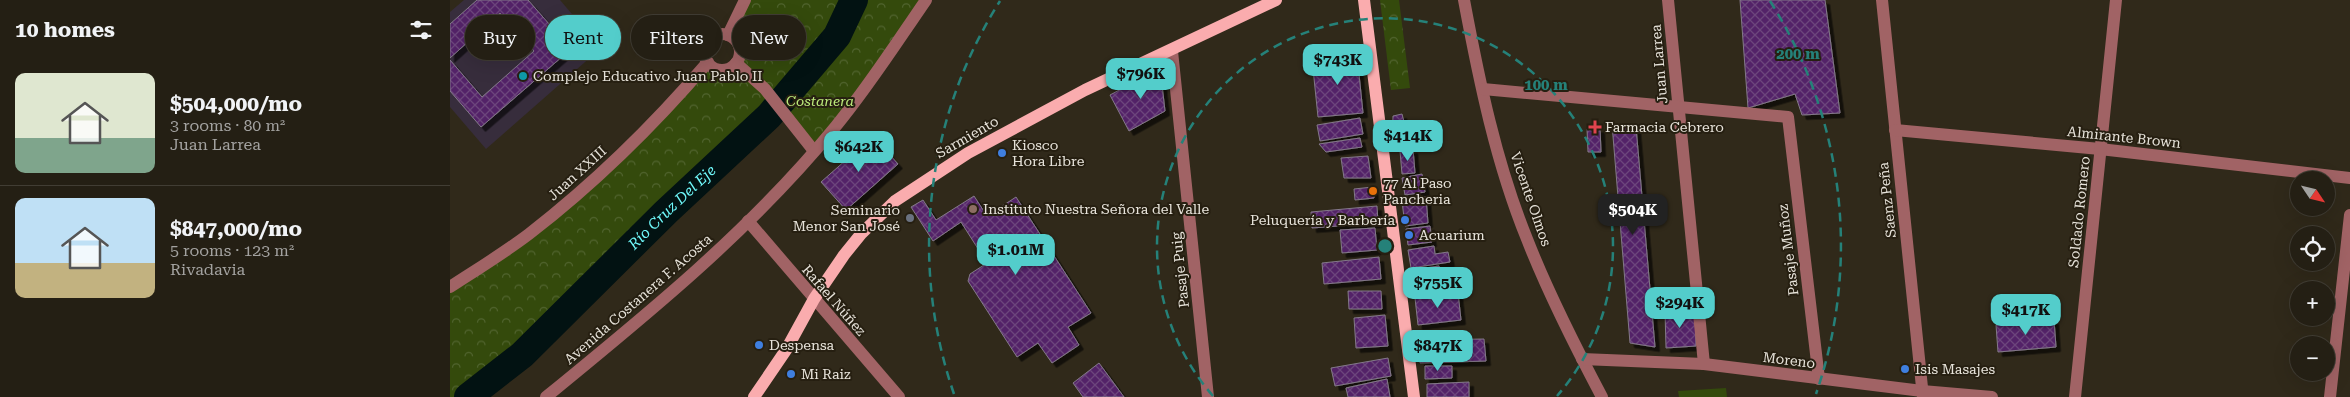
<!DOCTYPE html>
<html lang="en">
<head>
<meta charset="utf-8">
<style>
  body { margin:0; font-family:"Roboto Serif",serif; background:#302c22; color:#f1f3f6; height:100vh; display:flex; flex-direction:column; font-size:19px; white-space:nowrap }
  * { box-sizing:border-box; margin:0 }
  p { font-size:16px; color:#a3a2a0 }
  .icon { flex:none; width:28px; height:28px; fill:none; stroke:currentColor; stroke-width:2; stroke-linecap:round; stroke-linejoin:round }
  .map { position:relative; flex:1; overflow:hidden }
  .drawer { display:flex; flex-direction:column; background:#241f14; width:450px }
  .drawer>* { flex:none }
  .banner { position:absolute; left:15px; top:15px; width:475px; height:45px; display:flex; gap:10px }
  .needle { width:32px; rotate:125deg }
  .controls { position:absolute; left:1840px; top:171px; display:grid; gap:10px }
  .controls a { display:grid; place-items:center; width:45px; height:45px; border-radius:50%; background:#241f14; box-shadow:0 5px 20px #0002,0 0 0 1px #413d34; font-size:25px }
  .price { position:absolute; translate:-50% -42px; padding:0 11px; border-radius:10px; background:#53cdcb; color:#111; font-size:16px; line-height:32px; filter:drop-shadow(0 1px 2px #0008) }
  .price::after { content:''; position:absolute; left:50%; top:30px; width:15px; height:11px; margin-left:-8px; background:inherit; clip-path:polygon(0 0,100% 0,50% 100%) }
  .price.selected { background:#222; color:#fff }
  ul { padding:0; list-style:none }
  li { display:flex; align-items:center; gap:15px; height:125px; padding:0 15px }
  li+li { border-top:1px solid #413d34 }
  li span { display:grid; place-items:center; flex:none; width:140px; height:100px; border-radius:10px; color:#555 }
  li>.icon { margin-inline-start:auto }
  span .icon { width:60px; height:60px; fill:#fffc; stroke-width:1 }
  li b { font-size:21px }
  h2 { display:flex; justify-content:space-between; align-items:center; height:60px; padding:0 15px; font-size:21px }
  .tag { padding:0 18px; border-radius:22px; background:#241f14; box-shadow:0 5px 20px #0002,0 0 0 1px #413d34; font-size:18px; line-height:45px }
  .tag.selected { background:#53cdcb; color:#111 }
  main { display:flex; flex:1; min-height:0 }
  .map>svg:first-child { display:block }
</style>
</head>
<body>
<main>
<section class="drawer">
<h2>10 homes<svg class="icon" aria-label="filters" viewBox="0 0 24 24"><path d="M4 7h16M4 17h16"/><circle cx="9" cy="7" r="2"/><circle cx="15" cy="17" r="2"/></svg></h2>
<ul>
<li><span style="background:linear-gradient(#dfe7d0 65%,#7fa58c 0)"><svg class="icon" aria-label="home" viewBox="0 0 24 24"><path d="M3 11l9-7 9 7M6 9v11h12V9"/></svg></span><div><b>$504,000/mo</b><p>3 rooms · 80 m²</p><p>Juan Larrea</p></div></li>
<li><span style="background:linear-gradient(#bfe0f5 65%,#c2b280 0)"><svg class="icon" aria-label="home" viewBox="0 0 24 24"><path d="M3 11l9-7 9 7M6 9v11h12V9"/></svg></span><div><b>$847,000/mo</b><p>5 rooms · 123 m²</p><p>Rivadavia</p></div></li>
</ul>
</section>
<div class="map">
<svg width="1900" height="397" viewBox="0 0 1900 397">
  <defs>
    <pattern id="park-crowns" width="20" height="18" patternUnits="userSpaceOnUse" patternTransform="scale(1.25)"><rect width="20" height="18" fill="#344a0c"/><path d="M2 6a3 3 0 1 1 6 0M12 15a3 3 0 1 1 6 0" fill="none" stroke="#51642f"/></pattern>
    <pattern id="building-cross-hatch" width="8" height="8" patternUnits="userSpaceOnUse" patternTransform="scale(1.25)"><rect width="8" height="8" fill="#532467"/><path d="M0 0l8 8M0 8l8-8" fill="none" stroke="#6c447c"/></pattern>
    <filter id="shadow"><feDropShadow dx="4.5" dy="4.5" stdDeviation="0" flood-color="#0009"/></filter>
  </defs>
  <rect width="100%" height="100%" fill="#30291a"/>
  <path fill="#372d3c" d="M14 0H110L151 48 36 149 0 107V12Z"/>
  <path fill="#344a0c" d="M1276 388 1277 397H1229L1228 391Z"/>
  <g fill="url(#park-crowns)">
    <path d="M295 0H476L364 151 328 106 72 355 18 397H0V287L78 235 260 65C280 79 299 55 283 38Z"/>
    <path d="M930 0H949L960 88 941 90Z"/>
  </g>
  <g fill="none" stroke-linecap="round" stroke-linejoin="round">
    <path stroke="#021212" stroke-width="28" id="s1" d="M18 397 72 355 216 212 319 116 387 36 404 0"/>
  </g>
  <g fill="url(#building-cross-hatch)" stroke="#837989" filter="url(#shadow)">
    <path d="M27 0H78L121 49 31 127 0 91V60L32 97 84 51 50 13 0 58V24Z"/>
    <path d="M1290 0H1375L1390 113 1352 115 1345 94 1298 108Z"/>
    <path d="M907 55 913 113 868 117 862 59Z"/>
    <path d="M710 68 715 111 679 131 660 95Z"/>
    <path d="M952 114 960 145 942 146 943 116Z"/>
    <path d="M910 118 913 134 870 141 867 125Z"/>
    <path d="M1162 124 1186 127 1205 347 1180 343Z"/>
    <path d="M1150 128 1151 152H1138L1137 129Z"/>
    <path d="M423 136 448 164 396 210 371 182Z"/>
    <path d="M910 138 912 147 876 152 869 144Z"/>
    <path d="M963 149 965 173 952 174 950 151Z"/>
    <path d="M918 156 921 178H894L891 158Z"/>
    <path d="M972 174 975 192 955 195 952 178Z"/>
    <path d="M923 187 924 198 905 200 904 189Z"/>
    <path d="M524 196 537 216 566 197 641 313 618 327 629 345 602 363 588 343 567 357 518 281 520 274 537 263 511 222 483 241 461 207 473 200 486 220Z"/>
    <path d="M976 197 978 223 955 226 952 201Z"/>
    <path d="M927 206 928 223 862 228 861 212Z"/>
    <path d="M980 226 982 242 958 245 956 229Z"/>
    <path d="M925 228 927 250 892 253 890 230Z"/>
    <path d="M984 246 985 254 998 252 1000 262 961 268 958 250Z"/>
    <path d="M929 257 931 279 874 284 872 263Z"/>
    <path d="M989 266 993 291 966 294 963 270Z"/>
    <path d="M898 291H931L932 309H899Z"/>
    <path d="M1008 293 1011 320 968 325 965 298Z"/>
    <path d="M1245 310 1246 346 1216 348 1215 311Z"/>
    <path d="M935 315 938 346 906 348 904 318Z"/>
    <path d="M1604 320 1606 347 1548 352 1546 325Z"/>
    <path d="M1034 339 1036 361 970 363 971 340Z"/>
    <path d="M938 358 941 376 885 386 881 368Z"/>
    <path d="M649 363 674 397H633L623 383Z"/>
    <path d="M975 366H1002V378L975 379Z"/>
    <path d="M937 379 940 397H898L896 388Z"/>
    <path d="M1019 382V397H977V384Z"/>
  </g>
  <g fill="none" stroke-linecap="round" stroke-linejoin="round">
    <g stroke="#a16365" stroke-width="12">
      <path d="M1014 0C1029 80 1046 163 1077 239 1098 293 1125 346 1152 397"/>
      <path d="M1218 0 1254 364"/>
      <path d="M1432 0 1473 397"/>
      <circle cx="272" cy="52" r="18"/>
      <path d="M278 35 295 0"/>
      <path d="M722 51 758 397"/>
      <path d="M286 63 315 89 364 151"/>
      <path d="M1033 89 1338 117 1369 379"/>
      <path d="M1445 130 1650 149 1900 178"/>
      <path d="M298 221 449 397"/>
      <path d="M0 287C26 270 54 253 79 234 145 183 204 125 258 62"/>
      <path d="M1132 359 1254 364 1472 391 1542 397"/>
      <path d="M96 397C199 313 302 229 386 126 419 86 447 42 476 0"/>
      <path d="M1625 397 1666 0"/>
      <path d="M1880 397 1900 215"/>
    </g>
    <g stroke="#faacae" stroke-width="12">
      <path d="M914 0 964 397"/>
      <path d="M304 397 336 350 364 299 394 255 411 234 445 201 518 153 635 90 826 0"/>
    </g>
  </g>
  <g fill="none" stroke="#258179" stroke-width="2.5" stroke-dasharray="9 6">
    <path d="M763 396A228 228 0 1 1 1107 396"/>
    <path d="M504 394A456 456 0 0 1 550 1M1320 1A456 456 0 0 1 1366 394"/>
  </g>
  <circle fill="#0f9aa8" stroke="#261f11" stroke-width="2" cx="73" cy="76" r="5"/>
  <path fill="#e0444e" stroke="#261f11" stroke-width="2" d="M1142.5 119.5h5v5h5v5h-5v5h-5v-5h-5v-5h5z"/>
  <g fill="#3f7fe0" stroke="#261f11" stroke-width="2">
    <circle cx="552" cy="153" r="5"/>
    <circle cx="955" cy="220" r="5"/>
    <circle cx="959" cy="235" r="5"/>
    <circle cx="309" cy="345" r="5"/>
    <circle cx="1455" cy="369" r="5"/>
    <circle cx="341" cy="374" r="5"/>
  </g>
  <circle fill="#e8710a" stroke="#261f11" stroke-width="2" cx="923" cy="191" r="5"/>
  <circle fill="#8d6e63" stroke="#261f11" stroke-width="2" cx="523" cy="209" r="5"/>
  <circle fill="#6b7280" stroke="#261f11" stroke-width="2" cx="460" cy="218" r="5"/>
  <g text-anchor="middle" stroke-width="4" stroke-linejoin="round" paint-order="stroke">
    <g font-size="14" fill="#e7e3da" stroke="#261f11">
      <text transform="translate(1209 64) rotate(-95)" y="5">Juan Larrea</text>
      <text transform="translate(517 137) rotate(-30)" y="5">Sarmiento</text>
      <text transform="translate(1674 137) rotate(6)" y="5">Almirante Brown</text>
      <text transform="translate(127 173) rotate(-42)" y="5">Juan XXIII</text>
      <text transform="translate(1081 199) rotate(71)" y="5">Vicente Olmos</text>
      <text transform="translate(1437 200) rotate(-96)" y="5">Saenz Peña</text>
      <text transform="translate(1629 212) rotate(-84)" y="5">Soldado Romero</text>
      <text transform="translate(1338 250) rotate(-97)" y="5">Pasaje Muñoz</text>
      <text transform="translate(730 270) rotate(-96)" y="5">Pasaje Puig</text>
      <text transform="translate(188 299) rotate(-41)" y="5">Avenida Costanera F. Acosta</text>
      <text transform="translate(384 300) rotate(49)" y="5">Rafael Núñez</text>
      <text transform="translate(1339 360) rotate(7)" y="5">Moreno</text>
    </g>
    <g font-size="14" fill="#e7e3da" stroke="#261f11" text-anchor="start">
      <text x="83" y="81">Complejo Educativo Juan Pablo II</text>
      <text x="1155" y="132">Farmacia Cebrero</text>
      <text x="562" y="150">Kiosco<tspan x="562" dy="16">Hora Libre</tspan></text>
      <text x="933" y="188">77 Al Paso<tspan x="933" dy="16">Pancheria</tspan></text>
      <text x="533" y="214">Instituto Nuestra Señora del Valle</text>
      <text x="450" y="215" text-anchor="end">Seminario<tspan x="450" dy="16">Menor San José</tspan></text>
      <text x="945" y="225" text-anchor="end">Peluquería y Barbería</text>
      <text x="969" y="240">Acuarium</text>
      <text x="319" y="350">Despensa</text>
      <text x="1465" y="374">Isis Masajes</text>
      <text x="351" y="379">Mi Raiz</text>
    </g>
    <g font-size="14" font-style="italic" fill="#bceb7b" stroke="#261f11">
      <text x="370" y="106">Costanera</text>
    </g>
    <g font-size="15" font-style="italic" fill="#70fafc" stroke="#261f11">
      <text dy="5" stroke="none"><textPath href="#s1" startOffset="279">Río Cruz Del Eje</textPath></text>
    </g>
  </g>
  <circle cx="935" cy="246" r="8" fill="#258179" stroke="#261f11" stroke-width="2.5"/>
  <g font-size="15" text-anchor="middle" font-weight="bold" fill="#258179" stroke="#261f11" stroke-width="4" stroke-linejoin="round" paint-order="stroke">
    <text x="1348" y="59">200 m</text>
    <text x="1096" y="90">100 m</text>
  </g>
</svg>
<div class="controls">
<a><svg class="needle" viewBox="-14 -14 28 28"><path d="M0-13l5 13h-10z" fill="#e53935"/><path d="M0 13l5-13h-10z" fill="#a3a2a0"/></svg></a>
<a><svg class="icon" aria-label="locate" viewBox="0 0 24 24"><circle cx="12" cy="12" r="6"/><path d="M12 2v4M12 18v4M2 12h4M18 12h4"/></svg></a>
<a>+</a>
<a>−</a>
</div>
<b class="price" style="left:888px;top:86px">$743K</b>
<b class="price" style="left:691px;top:100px">$796K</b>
<b class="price" style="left:958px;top:162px">$414K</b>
<b class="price" style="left:409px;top:173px">$642K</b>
<b class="price selected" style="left:1183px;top:236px">$504K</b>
<b class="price" style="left:566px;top:276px">$1.01M</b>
<b class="price" style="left:988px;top:309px">$755K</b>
<b class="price" style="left:1230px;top:329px">$294K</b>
<b class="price" style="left:1576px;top:336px">$417K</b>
<b class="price" style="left:988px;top:372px">$847K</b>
<div class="banner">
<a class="tag">Buy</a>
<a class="tag selected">Rent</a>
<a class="tag">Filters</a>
<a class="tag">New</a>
</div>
</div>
</main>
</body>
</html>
